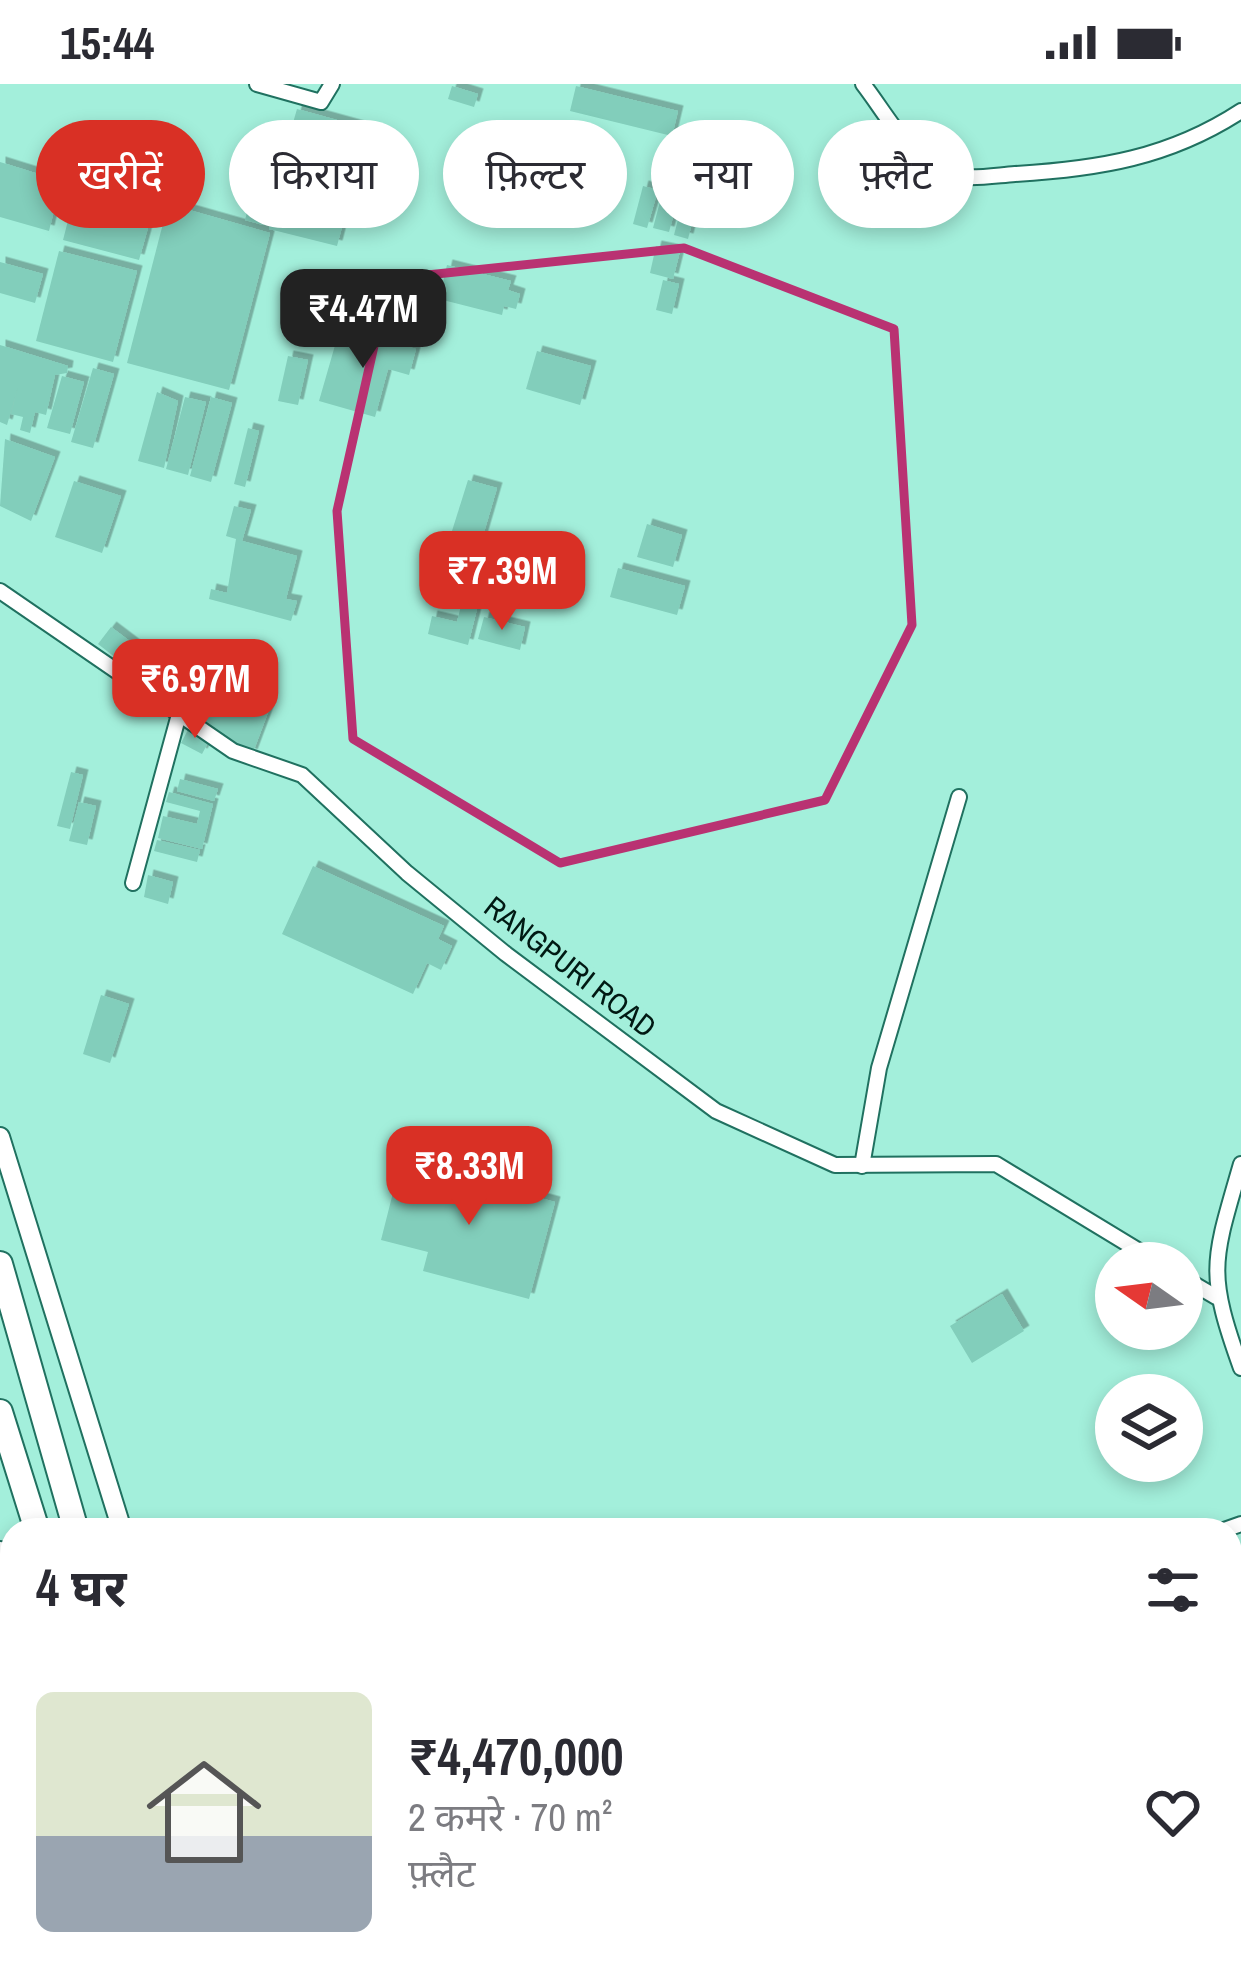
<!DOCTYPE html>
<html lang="hi">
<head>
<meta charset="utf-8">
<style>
  body { margin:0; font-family:"Archivo Narrow","Noto Sans Devanagari",sans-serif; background:#f2f2f3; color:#2b2b33; height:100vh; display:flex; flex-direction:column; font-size:45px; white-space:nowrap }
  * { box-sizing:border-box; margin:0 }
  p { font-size:39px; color:#7c7c81 }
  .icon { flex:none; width:66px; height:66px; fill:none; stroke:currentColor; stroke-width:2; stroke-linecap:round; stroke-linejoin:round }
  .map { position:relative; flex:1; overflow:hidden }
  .side { position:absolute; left:0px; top:1434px; width:1242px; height:468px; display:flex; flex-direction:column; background:#fff; border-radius:36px 36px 0 0; box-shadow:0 6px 18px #0003 }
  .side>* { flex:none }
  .guide { position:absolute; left:36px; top:36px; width:1170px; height:108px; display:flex; gap:24px }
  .needle { width:78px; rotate:284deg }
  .controls { position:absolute; left:1095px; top:1158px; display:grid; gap:24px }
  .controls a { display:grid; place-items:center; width:108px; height:108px; border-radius:50%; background:#fff; box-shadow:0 6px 18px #0003; font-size:60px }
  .price { position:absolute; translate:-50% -102px; padding:0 27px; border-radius:24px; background:#d93025; color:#fff; font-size:39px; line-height:78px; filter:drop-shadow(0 3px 6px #0008) }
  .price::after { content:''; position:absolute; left:50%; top:72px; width:36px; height:27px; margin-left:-18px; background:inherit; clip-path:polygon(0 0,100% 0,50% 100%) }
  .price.on { background:#222; color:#fff }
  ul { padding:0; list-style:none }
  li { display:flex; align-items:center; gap:36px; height:300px; padding:0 36px }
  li+li { border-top:3px solid #e1e1e2 }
  li span { display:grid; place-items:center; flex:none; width:336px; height:240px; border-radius:18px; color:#555 }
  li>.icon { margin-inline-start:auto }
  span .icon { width:144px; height:144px; fill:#fffc; stroke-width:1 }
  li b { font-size:51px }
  h2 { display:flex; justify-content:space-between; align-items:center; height:144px; padding:0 36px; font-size:51px }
  .chip { padding:0 42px; border-radius:54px; background:#fff; box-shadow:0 6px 18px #0003; font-size:42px; line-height:108px }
  .chip.on { background:#d93025; color:#fff }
  .status { display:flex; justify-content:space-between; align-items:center; height:84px; padding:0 60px; background:#fff; direction:ltr }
  .status svg { height:33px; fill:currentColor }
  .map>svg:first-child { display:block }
</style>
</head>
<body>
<div class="status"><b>15:44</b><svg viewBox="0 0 49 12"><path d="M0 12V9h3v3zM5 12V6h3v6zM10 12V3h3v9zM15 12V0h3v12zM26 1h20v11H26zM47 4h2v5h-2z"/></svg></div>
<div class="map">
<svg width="1241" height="1902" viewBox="0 0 1241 1902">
  <defs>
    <filter id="shadow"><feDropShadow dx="5.5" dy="-5.5" stdDeviation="0" flood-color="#0004"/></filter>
  </defs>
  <rect width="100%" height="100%" fill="#a3efdb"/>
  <g fill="#82cebb" filter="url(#shadow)">
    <path d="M452 2 478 10 474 23 448 15Z"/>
    <path d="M576 2 678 27 672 52 570 27Z"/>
    <path d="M297 25 366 44 352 96 282 77Z"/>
    <path d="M91 47 166 67 157 106 126 99 158 108 139 176 63 156Z"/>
    <path d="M491 76 504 80 497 107 484 103Z"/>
    <path d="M0 78 61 97 49 147 0 133Z"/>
    <path d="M257 83 293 93 286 118 251 109Z"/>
    <path d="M513 84 527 87 521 113 506 109Z"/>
    <path d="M297 94 352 109 346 132 290 118Z"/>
    <path d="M530 99 586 114 583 126 527 111Z"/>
    <path d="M643 102 658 106 647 144 633 140Z"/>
    <path d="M662 110 678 114 669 148 653 144Z"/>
    <path d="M684 112 698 116 688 155 674 151Z"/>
    <path d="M251 113 269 118 263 141 245 136Z"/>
    <path d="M168 120 270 149 229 306 127 279Z"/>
    <path d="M276 121 343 139 337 162 269 145Z"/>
    <path d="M656 162 680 167 673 195 650 189Z"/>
    <path d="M59 167 137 187 113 278 36 257Z"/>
    <path d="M0 178 43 190 35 219 0 209Z"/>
    <path d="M447 181 511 197 508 206 520 210 516 225 504 222 502 231 439 215Z"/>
    <path d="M663 196 679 200 672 230 656 226Z"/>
    <path d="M340 244 416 265 409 291 388 285 375 333 319 317Z"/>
    <path d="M0 261 68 282 67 289 55 291 46 331 35 328 30 349 20 346 23 333 11 330 18 303 7 341 0 338Z"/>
    <path d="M537 267 591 282 580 321 526 305Z"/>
    <path d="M288 272 308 276 298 321 278 317Z"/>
    <path d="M93 284 114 290 93 364 71 358Z"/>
    <path d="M62 292 84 298 70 350 47 344Z"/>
    <path d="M157 308 178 317 164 384 138 377Z"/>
    <path d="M185 313 206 318 188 391 166 385Z"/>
    <path d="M211 313 232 319 211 398 190 392Z"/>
    <path d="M248 344 259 347 245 403 234 400Z"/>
    <path d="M5 355 55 373 31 437 0 422Z"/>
    <path d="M468 396 497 404 477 472 447 463Z"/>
    <path d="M74 397 121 412 102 469 55 453Z"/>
    <path d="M234 422 251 426 242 457 297 472 286 515 297 517 291 537 209 515 211 505 227 509 236 455 226 452Z"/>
    <path d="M647 440 682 451 673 483 637 473Z"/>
    <path d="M618 484 685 502 677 531 610 513Z"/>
    <path d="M466 501 482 505 468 561 428 550 432 532 457 538Z"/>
    <path d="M484 533 525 543 520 566 478 555Z"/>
    <path d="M111 543 144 568 130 585 98 560Z"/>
    <path d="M207 605 270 623 252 671 198 636Z"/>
    <path d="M189 644 210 655 202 670 181 659Z"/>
    <path d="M71 688 83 691 70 745 57 742Z"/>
    <path d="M180 695 218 705 214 717 177 707Z"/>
    <path d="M169 708 213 720 202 765 158 754 163 732 197 740 200 727 166 718Z"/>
    <path d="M79 718 96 722 87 761 69 757Z"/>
    <path d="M157 756 200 766 197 778 154 767Z"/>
    <path d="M313 782 444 842 438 855 452 862 441 886 427 879 413 910 282 850Z"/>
    <path d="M148 791 173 798 168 820 144 813Z"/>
    <path d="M101 911 129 920 110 979 83 970Z"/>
    <path d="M401 1077 555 1118 529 1215 423 1187 428 1168 381 1156Z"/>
    <path d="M1002 1210 1024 1247 972 1279 950 1242Z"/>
  </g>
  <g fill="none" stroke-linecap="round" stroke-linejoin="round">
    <g stroke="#8bcfbd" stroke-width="24" stroke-dasharray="24 12" stroke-linecap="butt">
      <path d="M0 1556 12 1596"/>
      <path d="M0 1692 12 1732"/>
      <path d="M52 1890 53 1902"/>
      <path d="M92 1890 94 1902"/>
    </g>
    <g stroke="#207160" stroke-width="18">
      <g id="street">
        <path d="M257 0 321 18 332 0"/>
        <path d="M863 0C884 27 905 66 934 84 957 99 988 92 1015 90 1098 85 1169 74 1241 27"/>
        <path d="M0 507 233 667 302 691 407 789 506 870 716 1027 835 1081 996 1080 1159 1179"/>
        <path d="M133 799 178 634"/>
        <path d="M1241 1080C1213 1177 1206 1187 1241 1284"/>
        <path d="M862 1082 879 984 959 713"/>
        <path d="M1182 1193 1216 1213"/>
        <path d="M1224 1446 1241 1440"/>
        <path d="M1230 1651 1241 1648"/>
      </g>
    </g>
    <g stroke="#207160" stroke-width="22">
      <g id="secondary">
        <path d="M0 1053 122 1446"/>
        <path d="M0 1467 12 1506"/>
        <path d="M123 1890 127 1902"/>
        <path d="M257 1890 261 1902"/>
      </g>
    </g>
    <g stroke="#207160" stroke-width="28">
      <g id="highway">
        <path d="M0 1180 76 1446"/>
        <path d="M0 1328 37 1446"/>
        <path d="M167 1890 171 1902"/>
        <path d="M205 1890 208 1902"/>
      </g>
    </g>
    <use href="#street" stroke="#fff" stroke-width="14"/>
    <use href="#secondary" stroke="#fff" stroke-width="18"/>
    <use href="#highway" stroke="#fff" stroke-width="24"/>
  </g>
  <path fill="none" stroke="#b93272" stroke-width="9" stroke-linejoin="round" d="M684 164 894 245 912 541 825 716 560 779 353 655 337 427 389 195Z"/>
  <g text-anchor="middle" stroke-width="9" stroke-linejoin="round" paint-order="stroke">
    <g font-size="30" fill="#001913" stroke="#a3efdb">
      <text transform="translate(570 883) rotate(38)" y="10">RANGPURI ROAD</text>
    </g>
  </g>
</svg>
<div class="controls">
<a><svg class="needle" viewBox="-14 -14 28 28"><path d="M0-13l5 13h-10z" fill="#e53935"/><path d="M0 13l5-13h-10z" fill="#7c7c81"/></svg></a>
<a><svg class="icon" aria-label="layers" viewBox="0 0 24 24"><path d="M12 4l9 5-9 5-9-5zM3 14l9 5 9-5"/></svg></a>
</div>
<b class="price on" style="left:363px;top:287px">₹4.47M</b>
<b class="price" style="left:502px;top:549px">₹7.39M</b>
<b class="price" style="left:195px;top:657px">₹6.97M</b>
<b class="price" style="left:469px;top:1144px">₹8.33M</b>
<div class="guide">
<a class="chip on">खरीदें</a>
<a class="chip">किराया</a>
<a class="chip">फ़िल्टर</a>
<a class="chip">नया</a>
<a class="chip">फ़्लैट</a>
</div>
<section class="side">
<h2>4 घर<svg class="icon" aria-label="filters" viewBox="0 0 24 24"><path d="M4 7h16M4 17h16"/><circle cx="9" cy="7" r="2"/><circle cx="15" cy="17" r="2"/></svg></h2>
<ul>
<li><span style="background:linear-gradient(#dfe7d0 60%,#9aa5b1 0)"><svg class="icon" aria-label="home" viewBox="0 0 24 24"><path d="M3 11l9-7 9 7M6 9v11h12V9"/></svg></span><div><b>₹4,470,000</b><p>2 कमरे · 70 m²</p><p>फ़्लैट</p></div><svg class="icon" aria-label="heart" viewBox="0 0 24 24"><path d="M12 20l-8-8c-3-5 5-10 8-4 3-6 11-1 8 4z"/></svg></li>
</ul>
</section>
</div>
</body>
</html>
